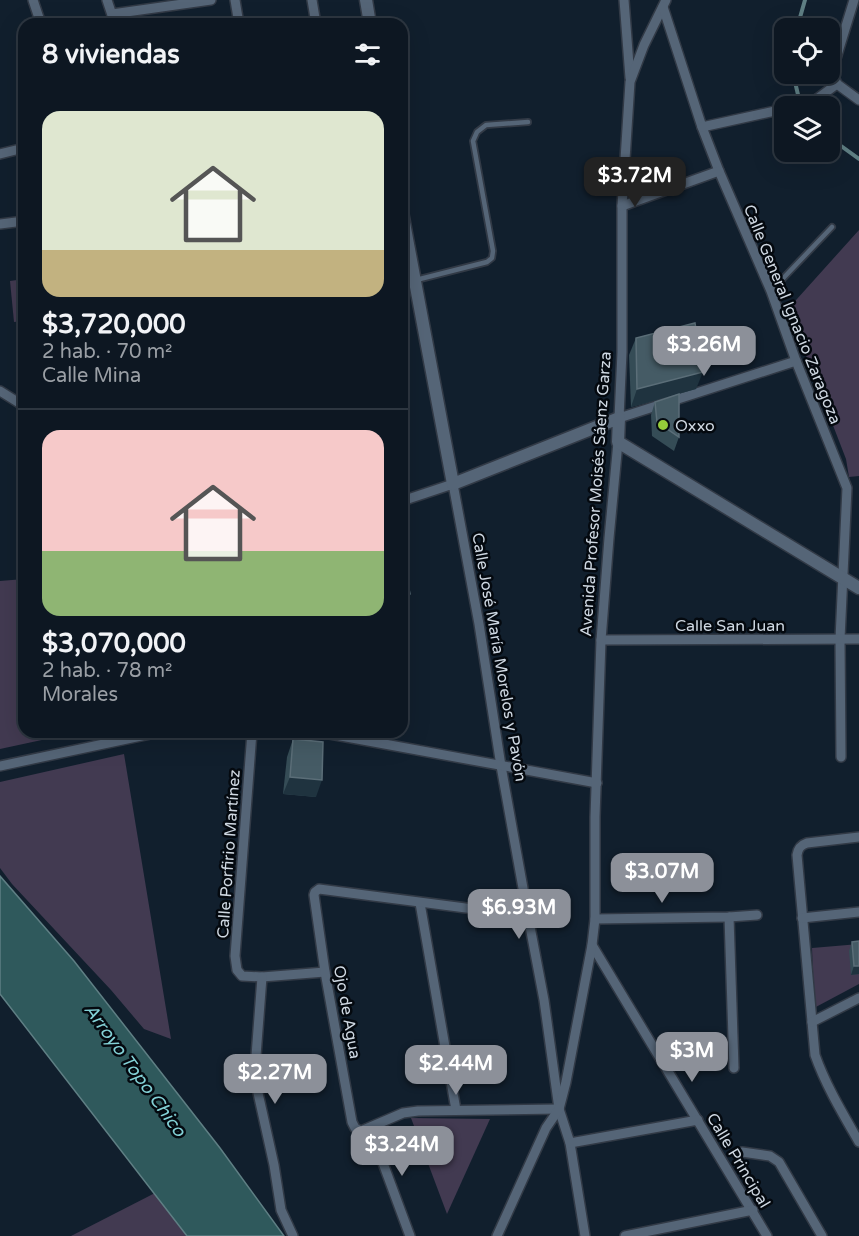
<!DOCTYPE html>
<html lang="es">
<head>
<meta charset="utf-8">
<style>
  body { margin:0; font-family:"Varela Round",sans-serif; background:#1b242f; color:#f1f3f6; height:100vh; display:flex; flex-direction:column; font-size:22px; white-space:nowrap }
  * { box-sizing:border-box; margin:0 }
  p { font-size:20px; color:#9a9fa5 }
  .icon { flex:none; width:33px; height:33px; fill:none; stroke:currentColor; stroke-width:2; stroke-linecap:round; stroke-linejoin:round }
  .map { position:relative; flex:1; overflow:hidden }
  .details { position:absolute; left:18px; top:18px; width:390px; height:720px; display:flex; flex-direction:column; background:#0d1722; border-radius:18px; box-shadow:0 6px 24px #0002,0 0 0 2px #2d3640 }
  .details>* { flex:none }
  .fabs { position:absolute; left:774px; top:18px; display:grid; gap:12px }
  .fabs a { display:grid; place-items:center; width:66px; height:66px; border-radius:12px; background:#0d1722; box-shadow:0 6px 24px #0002,0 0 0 2px #2d3640; font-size:30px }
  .price { position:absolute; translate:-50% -51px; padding:0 14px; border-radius:12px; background:#8c9099; color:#fff; font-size:20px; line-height:39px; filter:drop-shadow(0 2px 3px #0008) }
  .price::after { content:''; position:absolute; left:50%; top:36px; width:18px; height:14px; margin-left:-9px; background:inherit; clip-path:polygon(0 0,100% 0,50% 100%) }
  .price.on { background:#222; color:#fff }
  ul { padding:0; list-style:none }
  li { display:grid; align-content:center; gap:12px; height:318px; padding:0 24px }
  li+li { border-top:2px solid #2d3640 }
  li span { display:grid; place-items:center; height:186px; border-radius:18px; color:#555 }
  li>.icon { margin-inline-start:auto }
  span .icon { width:108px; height:108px; fill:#fffc; stroke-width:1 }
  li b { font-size:26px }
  h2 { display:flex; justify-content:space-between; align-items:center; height:72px; padding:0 24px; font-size:26px }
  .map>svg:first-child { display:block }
</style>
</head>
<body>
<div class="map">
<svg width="859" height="1236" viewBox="0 0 859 1236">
  <rect width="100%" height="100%" fill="#111f2d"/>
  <g fill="#423a51">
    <path d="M859 230V476L849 477 846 459 788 309Z"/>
    <path d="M24 279V321L14 322 10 281Z"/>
    <path d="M24 579V732H79L0 749V581Z"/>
    <path d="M124 754 171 1039 144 1029 111 990 12 884 0 868V782Z"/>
    <path d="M859 944V984L814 1008 812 948Z"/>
    <path d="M411 1118 490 1119 447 1214Z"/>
    <path d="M155 1193 187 1236H71Z"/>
  </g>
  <path fill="#2f595c" stroke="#5f7f84" stroke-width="1.5" d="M0 876 74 961 220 1148 284 1236H187L0 994Z"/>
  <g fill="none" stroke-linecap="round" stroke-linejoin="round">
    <g stroke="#5f7f84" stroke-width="4">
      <path d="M797 28 805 0"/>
      <path d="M795 74V82L800 103"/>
      <path d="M830 138 859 159"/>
    </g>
    <g stroke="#323a46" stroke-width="8">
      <g id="service">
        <path d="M416 280 487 262 492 258 493 251 473 141 477 132 486 125 528 122"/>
        <path d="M771 291 832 227"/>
      </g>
    </g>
    <g stroke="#323a46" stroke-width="12">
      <g id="minor">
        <path d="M33 0 41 24"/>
        <path d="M107 0 115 24"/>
        <path d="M235 0 239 24"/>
        <path d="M312 0 316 24"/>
        <path d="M624 0 630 78"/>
        <path d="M666 0 644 45 630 82 622 206V352L619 418 796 361"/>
        <path d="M663 7 702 127 719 171 771 291 796 361 847 488 840 639 841 757"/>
        <path d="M112 14 211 0"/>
        <path d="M22 75 24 74"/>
        <path d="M837 84 834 76V65L854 0"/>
        <path d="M837 84 859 100"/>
        <path d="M795 106 814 101 837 84"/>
        <path d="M702 127 784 109"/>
        <path d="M0 154 24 148"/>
        <path d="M622 206 719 171"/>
        <path d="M0 224 24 221"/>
        <path d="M0 391 24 406"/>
        <path d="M402 501 453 484 479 624 501 766 528 916 544 1000 559 1109 570 1143 585 1236"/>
        <path d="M601 640 859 639"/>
        <path d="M252 732 235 956 237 970 242 976 262 977 325 972"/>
        <path d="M319 732 597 783"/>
        <path d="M0 766 160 732"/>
        <path d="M859 837 807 843C801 845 798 848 797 855L815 1055C826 1086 843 1114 859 1142"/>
        <path d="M420 903 456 1110"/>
        <path d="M528 916 319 889 315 892 314 895 325 972 352 1122 355 1128 361 1131 403 1113 418 1111 559 1109"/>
        <path d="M729 917 734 1068"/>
        <path d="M802 918 859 912"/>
        <path d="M595 919 729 917 757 915"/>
        <path d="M592 945 767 1236"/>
        <path d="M262 977 255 1069 258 1093 274 1165 281 1210 293 1236"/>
        <path d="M812 1022 859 998"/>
        <path d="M370 1128 410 1236"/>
        <path d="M570 1143 698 1120"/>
        <path d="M742 1152 770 1156 779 1162 822 1236"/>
        <path d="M497 1236 546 1128 559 1109 566 1082 592 945 595 919V817L601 640 609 538 618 442"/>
        <path d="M625 1236 753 1210"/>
      </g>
    </g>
    <g stroke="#323a46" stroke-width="15">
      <g id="tertiary">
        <path d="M366 0 370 24"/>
        <path d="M402 212 453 484 619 418 618 442 859 588"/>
      </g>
    </g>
    <use href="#service" stroke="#556577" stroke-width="4.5"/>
    <use href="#minor" stroke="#556577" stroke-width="9"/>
    <use href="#tertiary" stroke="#556577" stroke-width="12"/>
  </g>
  <g fill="#354c56">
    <path d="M636 338 696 389 631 407 629 355Z"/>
    <path d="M655 402 679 437 674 451 652 436 651 415Z"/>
    <path d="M293 739 316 797 283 794 287 757Z"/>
    <path d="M852 942 859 974 851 975 849 951Z"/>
  </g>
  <g fill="#1f333f">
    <path d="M703 372 696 389 631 407 637 389Z"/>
    <path d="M410 594 404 611 402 612V596Z"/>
    <path d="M290 777 322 780 316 797 283 794Z"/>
    <path d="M854 966H859V974L851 975Z"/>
  </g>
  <g fill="#455b65" stroke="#5b6e78" stroke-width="1.5">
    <path d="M695 323 703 372 637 389 636 338Z"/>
    <path d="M679 394V437L657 422 655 402Z"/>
    <path d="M402 555 410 594 402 596Z"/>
    <path d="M293 739 323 742 322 780 290 777Z"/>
    <path d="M859 941V966H854L852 942Z"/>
  </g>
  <circle fill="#95cc3a" stroke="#04090f" stroke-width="2" cx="663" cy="425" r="6"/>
  <g text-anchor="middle" stroke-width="5" stroke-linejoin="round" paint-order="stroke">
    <g font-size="16" fill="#cfd8e2" stroke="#04090f">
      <text transform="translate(793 314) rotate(68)" y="6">Calle General Ignacio Zaragoza</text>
      <text transform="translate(595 494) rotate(-86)" y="6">Avenida Profesor Moisés Sáenz Garza</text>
      <text x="730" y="631">Calle San Juan</text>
      <text transform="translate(500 657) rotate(80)" y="6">Calle José María Morelos y Pavón</text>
      <text transform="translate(228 854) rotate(-86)" y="6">Calle Porfirio Martínez</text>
      <text transform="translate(348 1012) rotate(80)" y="6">Ojo de Agua</text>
      <text transform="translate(739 1160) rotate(59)" y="6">Calle Principal</text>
    </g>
    <g font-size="16" fill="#cfd8e2" stroke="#04090f" text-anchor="start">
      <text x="675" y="431">Oxxo</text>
    </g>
    <g font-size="18" font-style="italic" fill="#83d1d6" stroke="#04090f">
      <text transform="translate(135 1070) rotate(54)" y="6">Arroyo Topo Chico</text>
    </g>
  </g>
</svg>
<div class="fabs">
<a><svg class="icon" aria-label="locate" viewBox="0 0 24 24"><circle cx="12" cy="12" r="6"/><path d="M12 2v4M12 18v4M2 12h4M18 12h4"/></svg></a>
<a><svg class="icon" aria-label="layers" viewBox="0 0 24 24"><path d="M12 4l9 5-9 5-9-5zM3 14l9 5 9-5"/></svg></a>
</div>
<b class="price on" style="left:635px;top:208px">$3.72M</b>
<b class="price" style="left:704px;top:377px">$3.26M</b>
<b class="price" style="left:662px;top:904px">$3.07M</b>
<b class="price" style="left:519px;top:940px">$6.93M</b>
<b class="price" style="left:692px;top:1083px">$3M</b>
<b class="price" style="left:456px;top:1096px">$2.44M</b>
<b class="price" style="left:275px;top:1105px">$2.27M</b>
<b class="price" style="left:402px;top:1177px">$3.24M</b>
<section class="details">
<h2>8 viviendas<svg class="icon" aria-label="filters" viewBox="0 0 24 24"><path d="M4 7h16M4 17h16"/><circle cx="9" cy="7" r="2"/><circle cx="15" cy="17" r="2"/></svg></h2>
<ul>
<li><span style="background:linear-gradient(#dfe7d0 75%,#c2b280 0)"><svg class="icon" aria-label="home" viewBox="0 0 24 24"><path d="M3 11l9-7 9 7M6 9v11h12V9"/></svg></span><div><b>$3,720,000</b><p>2 hab. · 70 m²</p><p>Calle Mina</p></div></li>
<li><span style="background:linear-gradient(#f6c9c9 65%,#8fb573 0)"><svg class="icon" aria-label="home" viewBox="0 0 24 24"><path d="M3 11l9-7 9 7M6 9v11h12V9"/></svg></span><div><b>$3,070,000</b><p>2 hab. · 78 m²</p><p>Morales</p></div></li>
</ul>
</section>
</div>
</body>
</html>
